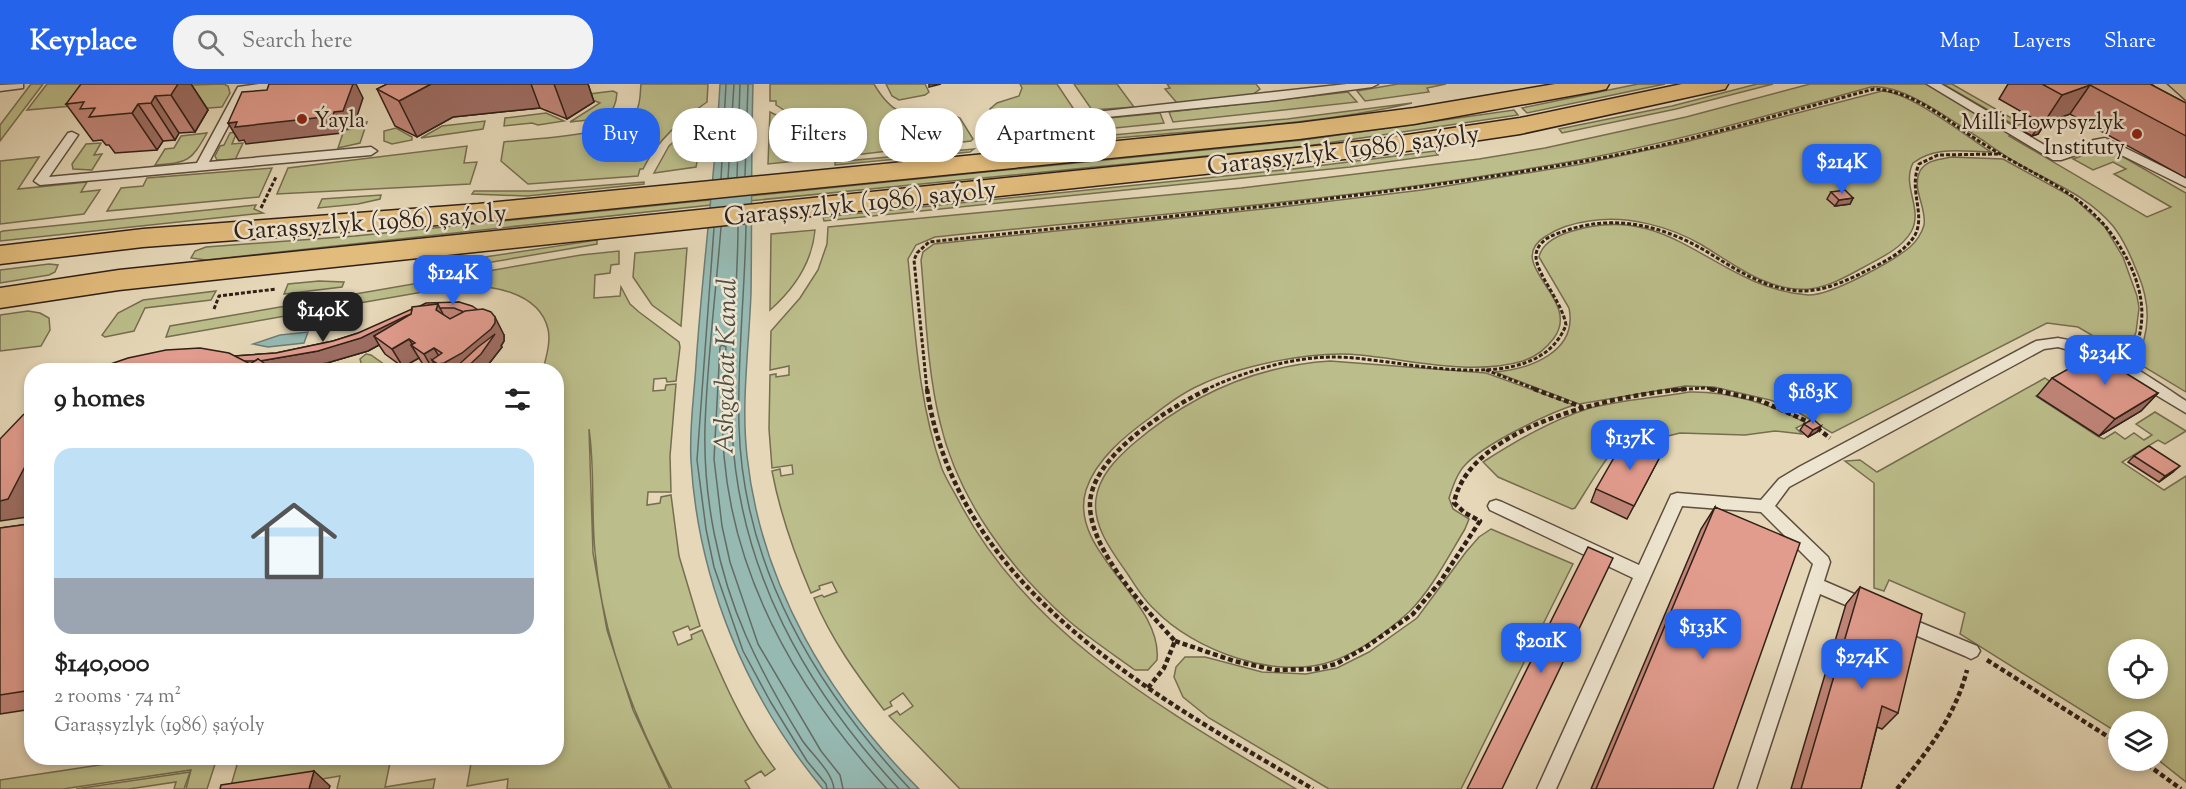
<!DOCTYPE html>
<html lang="en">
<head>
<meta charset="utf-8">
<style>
  body { margin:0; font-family:"Sorts Mill Goudy",serif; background:#f2f2f2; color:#222; height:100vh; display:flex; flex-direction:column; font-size:22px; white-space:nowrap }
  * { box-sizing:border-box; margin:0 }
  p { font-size:20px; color:#767676 }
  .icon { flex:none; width:33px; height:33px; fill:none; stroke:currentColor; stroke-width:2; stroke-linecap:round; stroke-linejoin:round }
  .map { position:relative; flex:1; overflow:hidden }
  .sheet { position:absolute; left:24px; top:279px; width:540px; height:402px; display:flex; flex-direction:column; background:#fff; border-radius:24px; box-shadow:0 3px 9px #0003 }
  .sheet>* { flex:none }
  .guide { position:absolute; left:582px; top:24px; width:570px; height:54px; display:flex; gap:12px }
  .controls { position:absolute; left:2108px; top:555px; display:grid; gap:12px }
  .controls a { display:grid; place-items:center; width:60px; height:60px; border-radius:50%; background:#fff; box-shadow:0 3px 9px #0003; font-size:30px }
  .price { position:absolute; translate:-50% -51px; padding:0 14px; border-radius:12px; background:#2563eb; color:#fff; font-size:20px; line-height:39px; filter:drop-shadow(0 2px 3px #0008) }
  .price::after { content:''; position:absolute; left:50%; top:36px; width:18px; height:14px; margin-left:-9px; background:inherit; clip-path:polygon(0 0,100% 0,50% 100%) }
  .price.on { background:#222; color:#fff }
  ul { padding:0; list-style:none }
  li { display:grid; align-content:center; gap:12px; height:318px; padding:0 30px }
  li span { display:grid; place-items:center; height:186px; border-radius:18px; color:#555 }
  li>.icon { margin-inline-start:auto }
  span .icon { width:108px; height:108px; fill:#fffc; stroke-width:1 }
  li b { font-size:26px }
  h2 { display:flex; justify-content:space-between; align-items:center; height:72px; padding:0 30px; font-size:26px }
  .pill { padding:0 21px; border-radius:24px; background:#fff; box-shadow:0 3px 9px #0003; font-size:21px; line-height:54px }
  .pill.on { background:#2563eb; color:#fff }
  header { display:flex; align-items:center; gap:36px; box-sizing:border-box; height:84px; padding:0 30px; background:#2563eb; color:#fff }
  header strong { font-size:28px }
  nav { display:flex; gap:33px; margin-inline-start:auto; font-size:21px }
  .search { width:420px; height:54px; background:#f2f2f2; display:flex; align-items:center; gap:15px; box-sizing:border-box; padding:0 21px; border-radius:24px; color:#767676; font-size:22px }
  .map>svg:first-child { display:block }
</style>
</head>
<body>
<header>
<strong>Keyplace</strong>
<div class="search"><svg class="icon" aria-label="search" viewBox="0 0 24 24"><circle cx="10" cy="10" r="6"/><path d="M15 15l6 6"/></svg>Search here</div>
<nav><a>Map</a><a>Layers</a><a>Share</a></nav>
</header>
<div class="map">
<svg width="2186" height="705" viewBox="0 0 2186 705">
  <rect width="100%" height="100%" fill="#e5d7b7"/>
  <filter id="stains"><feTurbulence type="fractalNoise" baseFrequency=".00333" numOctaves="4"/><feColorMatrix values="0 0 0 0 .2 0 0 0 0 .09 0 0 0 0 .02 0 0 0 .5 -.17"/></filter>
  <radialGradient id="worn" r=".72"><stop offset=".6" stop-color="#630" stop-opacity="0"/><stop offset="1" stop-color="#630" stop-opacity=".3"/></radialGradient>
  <g fill="#bbbd8a" stroke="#766e50" stroke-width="1.5" fill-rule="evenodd">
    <path d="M31 0H43L0 57V41Z"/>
    <path d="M47 0H98L83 21 27 26Z"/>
    <path d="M224 0 228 2 230 9 222 23 196 25 190 1Z"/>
    <path d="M641 0H708L707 18C681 36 657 56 643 85H640L638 92 528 100 501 77 504 58C534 54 618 53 636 27 641 20 640 8 641 0Z"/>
    <path d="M770 0H874C898 41 915 29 955 32L960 34 973 55 971 57 830 74C821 67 820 55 812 46 802 36 788 29 776 21V17H770Z"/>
    <path d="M886 0H925L929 8 925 11 899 16 892 12Z"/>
    <path d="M1020 0H1057L1087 45 1015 53 1006 50 990 25 997 19 1019 12 1022 4Z"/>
    <path d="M1074 0H1117L1134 23 1092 26Z"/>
    <path d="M1167 0H1256L1260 5 1252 11 1177 19 1165 5 1170 4Z"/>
    <path d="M1398 0H1446L1427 4 1429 8 1365 17 1357 7Z"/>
    <path d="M1638 0H1665L1527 29 1522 24Z"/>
    <path d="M1757 0H1773L1676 25 1562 49 1559 45 1672 22Z"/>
    <path d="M1810 0H1927L2013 50 2009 52 2147 133 2171 123 2114 90 2126 85 2113 78 2093 86 2073 75 2106 63 2186 109V308L2136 278C2150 247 2151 221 2138 190 2131 173 2124 156 2113 142 2088 112 2055 100 2022 82 2009 74 1996 66 1984 57 1954 39 1906 0 1871 3 1774 30 1678 57 1579 76 1366 115 1150 131 935 153L916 161 908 175C915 244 918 318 942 385 947 397 955 409 961 421 1032 554 1171 629 1296 705H960L889 632 897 627 900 631 913 622 903 609 890 618 892 622 884 626C857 591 831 555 814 514L822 511 824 513 837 508 832 498 819 502 820 505 811 509C794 469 780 430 772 387L780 385 781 392 793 390 792 381 772 384 769 345 770 291 776 290V293L789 291V282L770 286 771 247 800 214 818 186 827 160 828 143 1241 104 1479 75 1545 64 1686 33Z"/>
    <path d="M1943 0H1952L2022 40 2016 42Z"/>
    <path d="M613 7 617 9C615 39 595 34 570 38L600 19 581 11Z"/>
    <path d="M1882 7C1910 8 1965 51 1991 68 1965 68 1936 61 1913 79 1901 102 1924 125 1911 148 1901 165 1880 174 1864 183 1847 192 1829 203 1809 205 1768 208 1735 181 1702 161 1669 142 1627 131 1589 137 1574 139 1558 144 1546 152 1501 180 1583 215 1554 254 1546 265 1535 273 1523 277 1472 292 1412 276 1360 271 1315 266 1241 281 1200 301 1182 309 1166 321 1151 333 1126 351 1096 375 1086 406 1067 467 1163 516 1157 576L1148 586H1135C1113 570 1090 555 1069 537 1010 485 958 416 940 338 927 285 926 230 921 176L923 168 934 160 1281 123 1422 106 1582 80 1685 58Z"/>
    <path d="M1348 8 1357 18 1173 38 1169 28Z"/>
    <path d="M1412 19C1316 41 1214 45 1116 54L1112 51 1287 35Z"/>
    <path d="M1514 26 1518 31 1307 62 748 117 206 176 191 174 195 167 206 163 355 152 1303 56Z"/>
    <path d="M707 28 696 83 654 89 669 62Z"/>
    <path d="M770 28C796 40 807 48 815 75L768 80Z"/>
    <path d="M546 29 564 37 538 41 532 39 504 42 505 34Z"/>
    <path d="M1160 29 1164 39 1105 45 1099 35Z"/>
    <path d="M485 37 483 45 421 54 442 42Z"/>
    <path d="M367 38 360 59 338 64 344 46 354 45 355 40Z"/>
    <path d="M396 44 412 53V56L392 60 384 57V47Z"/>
    <path d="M237 48 232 60 243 59 235 76H217L215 72 220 62 224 61 230 49Z"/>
    <path d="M207 49C190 79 188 78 155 81L165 65 174 64 181 52Z"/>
    <path d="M101 59 94 71 102 70 92 86 73 85 72 80 86 60Z"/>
    <path d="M467 62 464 79 477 78 470 100 277 110 288 84Z"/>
    <path d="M974 65 970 68 835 81V78Z"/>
    <path d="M1435 67 1438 71 1350 83 824 137 823 133 1293 85Z"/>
    <path d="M39 73 18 105 87 98 81 108 100 106 84 130 0 140V77Z"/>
    <path d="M1952 73 2003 75 2074 114 2105 143 2123 173 2137 212 2139 224 2136 248 2127 272 2078 243 2047 239 1832 349 1793 325 1770 316 1714 303 1685 302 1579 320 1495 288C1530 285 1578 268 1569 224L1539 173C1542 159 1557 152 1569 148 1672 114 1714 204 1808 211 1830 212 1892 178 1910 163 1916 158 1922 149 1924 141 1927 123 1911 105 1920 87 1926 76 1941 75 1952 73Z"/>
    <path d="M272 84 259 113 107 127 121 104 143 102 147 94Z"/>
    <path d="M644 98V100L527 112 472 110 474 107H533Z"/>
    <path d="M381 111 380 115 358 120 318 124 322 115Z"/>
    <path d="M256 121 254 125 263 129 0 157V148L3 147Z"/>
    <path d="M815 146C812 179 795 204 770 226L771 150Z"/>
    <path d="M597 156V160L451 185 452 178Z"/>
    <path d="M687 164 681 242 652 221 633 193 635 169Z"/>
    <path d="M619 167V180L611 181 610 189 595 191 594 214 620 212 621 203 630 220 639 228 679 258 680 263 676 297 667 298 666 294 654 295 653 307 665 306 666 301 676 300 670 372 671 408H648L647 421 660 419 661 413 671 411 679 472 700 542 690 546 688 542 673 548 678 561 692 555 691 551 702 546C722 595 743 643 775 685L765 692 761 687 745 697 750 705H672C633 632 602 552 595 468 591 427 595 385 589 345L593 469 607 546 633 626 670 705H507L508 695 467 702 472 674H556V286H543C546 273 551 258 548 245 539 207 488 200 457 202L166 253 170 242 581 171Z"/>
    <path d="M49 180 58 181 55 188 49 191 0 199V186Z"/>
    <path d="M319 197 344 198 342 203 284 210 288 200Z"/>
    <path d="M216 207 211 216 145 224 134 247 105 253 102 251 118 229 143 216Z"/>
    <path d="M28 227 40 229 49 234 50 246 41 262 0 267V231Z"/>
    <path d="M366 270 371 271 392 286H363L360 275Z"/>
    <path d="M1330 277 1486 289 1574 321C1547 330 1486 359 1466 380 1457 389 1453 402 1449 414L1453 425 1469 435 1465 445C1448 473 1432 505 1409 528 1388 547 1360 567 1333 577 1277 597 1194 567 1154 525 1144 516 1136 503 1129 492 1114 470 1092 443 1096 415 1099 392 1116 375 1133 360 1189 312 1255 282 1330 277Z"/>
    <path d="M2045 294 2055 301 2036 312 2099 353 2104 355 2115 348 2125 355 2134 349 2144 356 2152 351 2136 340 2155 328 2186 347 2165 360 2158 356 2122 378 2164 406 2186 392V698L2157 675V638H2118V649L1960 550 1965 529 1889 496 1884 507 1874 504V399L1845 377 1860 376 1877 388ZM2118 566H2157V604H2118Z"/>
    <path d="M1689 308C1729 307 1771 320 1806 339L1796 344 1802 350 1775 347 1745 351 1680 349 1664 353 1659 358C1648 356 1633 353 1622 359 1609 366 1585 409 1575 424L1572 425 1498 393 1483 378C1516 357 1550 337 1587 325 1619 316 1656 314 1689 308Z"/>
    <path d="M1491 445 1573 480 1461 705H1329L1209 634 1183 613 1174 593 1176 583 1185 573H1205L1262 588 1306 590 1337 584 1369 568 1417 534 1466 468 1479 453Z"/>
    <path d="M146 674H217L207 705H186L191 686 63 705H0V696Z"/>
    <path d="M239 674H391L385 703 435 695 433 705H337L340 692 263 705H230Z"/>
    <path d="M190 688 184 705H174L176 698 129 705H76Z"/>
  </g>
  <g fill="#96b9b2" stroke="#6d7c74" stroke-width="1.5">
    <path d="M720 0H753C751 70 752 139 751 209 749 263 741 319 747 372 761 501 829 615 919 705H823C746 613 698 496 691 377 689 345 694 313 696 281 702 187 715 94 720 0Z"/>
    <path d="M308 248 304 259 268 263 253 260 280 251Z"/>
  </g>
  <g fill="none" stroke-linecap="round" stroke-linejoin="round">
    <g stroke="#636c64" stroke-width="1.5">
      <path d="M745 92 748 0"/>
      <path d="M737 93 740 0"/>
      <path d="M728 94 734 0"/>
      <path d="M721 95 726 0"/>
      <path d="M738 141C738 209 729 278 732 346 739 487 805 603 899 705"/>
      <path d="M746 141C745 208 737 275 739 342 743 484 816 604 910 705"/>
      <path d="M721 143C716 209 707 276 705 343 703 413 718 488 746 552 762 588 781 622 802 656 812 671 832 687 834 705"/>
      <path d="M714 144 697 376 706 445 714 483 743 567 770 617 807 677 826 700 827 705"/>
      <path d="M843 705 840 691 821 667 758 560 730 478 722 442 714 375 720 263 722 261 726 263C724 299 721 336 724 372 735 500 802 612 887 705"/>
    </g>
    <g stroke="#5d4e3f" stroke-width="3">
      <g id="lane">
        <path d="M23 0V4L0 7V1Z"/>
        <path d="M259 0H300L294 3 246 8 209 78 371 63 377 67 371 71 40 101 34 97 68 49 72 48 78 51 49 93 197 79 238 3Z"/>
        <path d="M1347 0H1378L1372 3 1276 16 1087 35 1081 32 1087 29Z"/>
        <path d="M1927 0H1941L2058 69 2094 56 2105 54 2186 94V103L2103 62 2061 76H2053Z"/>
        <path d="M2153 0H2166L2186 18V27L2182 26Z"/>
        <path d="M2058 254C2107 262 2145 290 2186 317V329L2091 272 2058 263 2044 265 1789 403 1775 422 1828 473 1830 478 1824 497 1875 519 1877 524 1875 529 1869 531 1820 510 1756 705H1738L1813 480 1761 428 1682 422 1556 705H1537L1633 494 1490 426 1488 422 1490 418 1496 416 1502 418 1639 481 1671 411 1677 409 1761 416 1779 395 1799 383 2036 257Z"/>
        <path d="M1902 531 1977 562 1980 567 1977 572 1971 575 1965 572 1896 543 1893 538 1896 533Z"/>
      </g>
    </g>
    <g stroke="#302017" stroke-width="3">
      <g id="primary">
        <path d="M1555 0H1609L1606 5 1597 7 1414 40 1299 55 478 138 143 163 0 180V162L143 145 478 120 1299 39 1414 24Z"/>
        <path d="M1682 0H1728L1725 5 1716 7 1520 50 1373 72 119 206 0 224V204L119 186 1373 56 1520 34Z"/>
      </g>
    </g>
    <g stroke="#302017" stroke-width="3" stroke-dasharray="4 2" stroke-linecap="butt">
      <path d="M261 124 276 93"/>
      <path d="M214 225 219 212 276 205"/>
      <path d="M1486 286 1538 306"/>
      <path d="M927 306 914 176 917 169 929 158C1146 134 1365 116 1579 78 1679 61 1776 31 1874 5 1916 7 1948 38 1982 59 2043 98 2096 110 2130 181 2144 211 2146 238 2134 269"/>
      <path d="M1205 306C1243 288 1291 273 1333 273 1396 272 1535 319 1566 241 1562 217 1535 189 1536 171 1537 158 1551 151 1562 148 1613 129 1663 141 1709 169 1737 186 1765 205 1800 207 1823 208 1848 196 1868 186 1884 178 1906 167 1915 151 1926 130 1908 106 1919 80L1938 71 1998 70"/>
      <path d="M1671 306 1704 304 1722 306"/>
    </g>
    <g stroke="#302017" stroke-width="4.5" stroke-dasharray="5 3" stroke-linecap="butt">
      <path d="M927 305C956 506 1155 612 1313 705"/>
      <path d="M1534 305 1582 323"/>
      <path d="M1710 305 1759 316 1811 339"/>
      <path d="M1817 344 1830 354"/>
      <path d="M1175 557 1234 577 1275 586 1316 585 1336 580 1366 563 1413 530 1440 498 1480 437 1465 429 1454 419C1469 341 1619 310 1687 305"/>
      <path d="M1987 576 2118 659"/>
      <path d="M1148 604 1164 584 1175 557C1145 524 1092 469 1090 423 1088 373 1169 324 1208 305"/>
      <path d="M2141 676 2181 705"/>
      <path d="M1897 705C1927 668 1955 633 1967 586"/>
    </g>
    <use href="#lane" fill="#eee5d0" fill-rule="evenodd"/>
    <use href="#primary" fill="#e2bc7c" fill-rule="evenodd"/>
  </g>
  <g fill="#c2867a" stroke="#302017" stroke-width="1.5">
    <path d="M191 0 208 26 195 48 179 49 175 56 163 57 157 66 115 69 109 61H106L102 56 93 57 66 20Z"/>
    <path d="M387 0H588L594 18 567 35 540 24 453 33 417 53 395 42 377 5Z"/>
    <path d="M2008 0H2150L2186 19V94L2070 30 2043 40 1999 15Z"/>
    <path d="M2028 41 2042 44 2038 50 2032 52 2023 47Z"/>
    <path d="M1831 108 1853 114 1850 120 1835 122 1827 115Z"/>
    <path d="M459 218 504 251V257L501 262 502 263 484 286H432L422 279 419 274 403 283 385 270 379 261 368 267 327 279 93 286 234 272 276 269 333 257Z"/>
    <path d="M2052 294 2158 309 2141 327 2099 352 2037 312Z"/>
    <path d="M1804 340 1817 348 1808 353 1800 346Z"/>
    <path d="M1663 367 1627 435 1591 418 1596 405Z"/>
    <path d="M2134 372 2173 388 2159 398 2128 378Z"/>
    <path d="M1715 423 1713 705H1591L1701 445Z"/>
    <path d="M32 436V625L0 630V444L29 440Z"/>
    <path d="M1860 503 1898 629 1882 645 1877 643 1861 705H1791L1846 520Z"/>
  </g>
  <g fill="#9e6d63" stroke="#302017" stroke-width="1.5">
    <path d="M174 0H191L208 26 195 48 171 11Z"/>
    <path d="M353 0H356L363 14 353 44 344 45 342 49 246 60 244 56 239 57 228 39 334 28Z"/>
    <path d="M431 0H531L540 24 453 33 417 53 399 17Z"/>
    <path d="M554 0H588L594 18 567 35Z"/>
    <path d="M929 0H941L929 3Z"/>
    <path d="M2090 1 2070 30 2043 40 2062 11Z"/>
    <path d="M155 12 179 49 175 56 151 19Z"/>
    <path d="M138 20 163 57 157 66 132 29Z"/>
    <path d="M2042 44 2038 50 2032 52 2036 46Z"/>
    <path d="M1853 114 1850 120 1835 122 1839 116Z"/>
    <path d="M438 220 447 238 436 226Z"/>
    <path d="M418 227 374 252 379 261 368 267 327 279 284 286H267L260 277 318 267Z"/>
    <path d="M495 233 504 251V257L501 262 502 263 484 286H442L438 280 432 276 437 286H433L424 270 434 264 443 279Z"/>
    <path d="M409 255 414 263 411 261 419 274 403 283 392 265Z"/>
    <path d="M2158 309 2141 327 2099 352 2115 335Z"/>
    <path d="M1821 342 1817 348 1808 353 1813 346Z"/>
    <path d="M32 369V424L27 433 0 437V417Z"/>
    <path d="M2180 382 2173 388 2159 398 2165 392Z"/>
    <path d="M314 687 330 702 329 705H309Z"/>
  </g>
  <g fill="#e29c8e" stroke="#302017" stroke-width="1.5">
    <path d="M81 0H178L171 11 155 12 151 19 138 20 132 29 89 33 95 24 80 25 84 18 66 20Z"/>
    <path d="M269 0H353L343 27 334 28 333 32 235 43 237 38 228 39 242 8 267 6Z"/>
    <path d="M387 0H431L399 17 377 5Z"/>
    <path d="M2042 0H2150L2186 19V52L2090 1 2062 11Z"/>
    <path d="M2033 39 2042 44 2036 46 2028 41Z"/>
    <path d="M1845 106 1853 114 1839 116 1831 108Z"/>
    <path d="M459 218 472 222 478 226 464 228 454 224H440L438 220 418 223 426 219Z"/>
    <path d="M438 220 436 226 450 235 465 227 483 225 491 228 495 233V239L491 245 462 269 444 279 438 280 432 276 442 269 434 264 424 270 411 261 415 259 409 255 392 265 374 252 411 230 412 223Z"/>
    <path d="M412 225 411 230 406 232 361 254 318 267 260 277 258 275 255 277H244L234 272 276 269 333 257 358 249Z"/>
    <path d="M495 250 481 270 464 286H453L478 263Z"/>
    <path d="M200 264 229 269 250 280 258 275 271 284 281 280 290 282 296 286H93L128 274 166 266Z"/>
    <path d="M2095 270 2158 309 2115 335 2052 294Z"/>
    <path d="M32 324V369L8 415 0 417V355L23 331Z"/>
    <path d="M1813 335 1821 342 1813 346 1804 340Z"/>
    <path d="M1627 351 1663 367 1634 422 1596 405Z"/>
    <path d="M2149 362 2180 382 2165 392 2134 372Z"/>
    <path d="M1715 423 1800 459 1713 705H1596Z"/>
    <path d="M32 436V606L0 611V444L29 440Z"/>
    <path d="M1588 463 1613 474 1502 705H1467Z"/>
    <path d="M1860 503 1922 530 1898 629 1882 622 1861 705H1801Z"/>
    <path d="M314 687 309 705H220L221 701Z"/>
  </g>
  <g fill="#8f2418" stroke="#eee5d0" stroke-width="2">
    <circle cx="302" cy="35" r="6"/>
    <circle cx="2137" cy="50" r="6"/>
  </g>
  <g text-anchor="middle" stroke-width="5" stroke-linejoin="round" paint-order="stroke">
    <g font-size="22" fill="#302017" stroke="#eee5d0" text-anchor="start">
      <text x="314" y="43">Ýayla</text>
      <text x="2125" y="45" text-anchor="end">Milli Howpsyzlyk<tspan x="2125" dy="25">Instituty</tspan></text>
    </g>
    <g font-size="26" fill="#302017" stroke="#eee5d0">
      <text transform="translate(1343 65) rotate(-7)" y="9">Garaşsyzlyk (1986) şaýoly</text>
      <text transform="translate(860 118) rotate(-6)" y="9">Garaşsyzlyk (1986) şaýoly</text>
      <text transform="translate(370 137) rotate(-4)" y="9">Garaşsyzlyk (1986) şaýoly</text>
    </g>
    <g font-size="27" font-style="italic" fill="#4f4e46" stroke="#eee5d0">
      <text transform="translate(725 282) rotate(-89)" y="9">Ashgabat Kanal</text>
    </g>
  </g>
  <rect width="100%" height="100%" filter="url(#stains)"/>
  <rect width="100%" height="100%" fill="url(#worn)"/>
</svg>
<div class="controls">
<a><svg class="icon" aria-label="locate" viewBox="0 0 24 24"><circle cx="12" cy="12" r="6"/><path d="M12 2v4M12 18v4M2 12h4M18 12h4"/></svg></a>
<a><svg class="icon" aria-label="layers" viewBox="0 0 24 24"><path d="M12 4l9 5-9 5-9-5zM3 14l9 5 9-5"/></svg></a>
</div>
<b class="price" style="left:1842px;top:111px">$214K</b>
<b class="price" style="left:453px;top:222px">$124K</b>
<b class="price on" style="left:323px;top:259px">$140K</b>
<b class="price" style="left:2105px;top:302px">$234K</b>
<b class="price" style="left:1813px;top:341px">$183K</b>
<b class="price" style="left:1630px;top:387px">$137K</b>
<b class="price" style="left:1703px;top:576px">$133K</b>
<b class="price" style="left:1541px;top:590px">$201K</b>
<b class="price" style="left:1862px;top:606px">$274K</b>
<div class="guide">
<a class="pill on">Buy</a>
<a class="pill">Rent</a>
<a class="pill">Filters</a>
<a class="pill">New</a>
<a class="pill">Apartment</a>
</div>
<section class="sheet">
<h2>9 homes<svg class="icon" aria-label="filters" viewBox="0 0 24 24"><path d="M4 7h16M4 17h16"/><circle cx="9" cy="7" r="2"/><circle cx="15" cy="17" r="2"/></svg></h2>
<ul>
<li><span style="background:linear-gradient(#bfe0f5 70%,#9aa5b1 0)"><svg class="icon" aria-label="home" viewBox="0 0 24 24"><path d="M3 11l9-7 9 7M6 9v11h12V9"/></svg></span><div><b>$140,000</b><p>2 rooms · 74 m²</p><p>Garaşsyzlyk (1986) şaýoly</p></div></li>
</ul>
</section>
</div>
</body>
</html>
